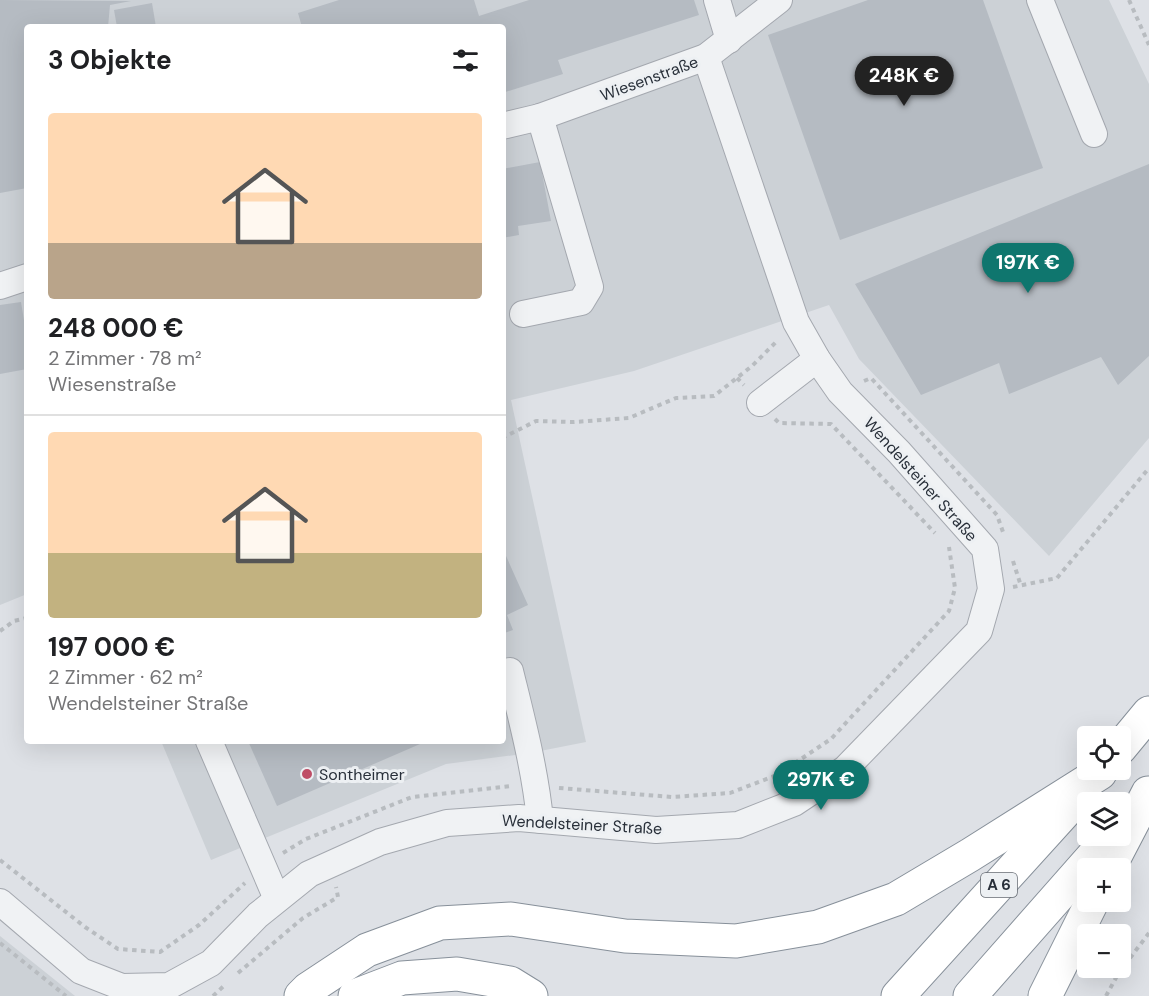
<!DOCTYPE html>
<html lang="de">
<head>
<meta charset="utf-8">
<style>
  body { margin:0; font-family:"DM Sans",sans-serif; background:#f6f6f6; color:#202124; height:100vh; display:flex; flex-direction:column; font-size:22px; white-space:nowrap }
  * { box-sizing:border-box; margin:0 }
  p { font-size:20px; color:#757577 }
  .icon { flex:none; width:33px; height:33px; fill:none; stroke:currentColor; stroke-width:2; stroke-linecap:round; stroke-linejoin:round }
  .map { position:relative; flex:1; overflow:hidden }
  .side { position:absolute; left:24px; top:24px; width:482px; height:720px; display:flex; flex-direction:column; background:#fff; border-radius:6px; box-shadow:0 6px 24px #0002 }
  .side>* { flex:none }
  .buttons { position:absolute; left:1077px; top:726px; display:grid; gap:12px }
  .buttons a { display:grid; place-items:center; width:54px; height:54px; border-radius:6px; background:#fff; box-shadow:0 6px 24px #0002; font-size:30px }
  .price { position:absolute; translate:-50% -51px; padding:0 14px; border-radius:21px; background:#0f766e; color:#fff; font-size:20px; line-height:39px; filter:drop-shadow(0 2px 3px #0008) }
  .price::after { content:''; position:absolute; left:50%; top:36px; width:18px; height:14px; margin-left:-9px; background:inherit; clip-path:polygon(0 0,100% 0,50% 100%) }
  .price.on { background:#222; color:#fff }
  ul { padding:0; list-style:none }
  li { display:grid; align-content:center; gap:12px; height:318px; padding:0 24px }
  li+li { border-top:2px solid #e0e0e0 }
  li span { display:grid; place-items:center; height:186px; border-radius:6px; color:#555 }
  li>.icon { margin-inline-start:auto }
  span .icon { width:108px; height:108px; fill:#fffc; stroke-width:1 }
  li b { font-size:26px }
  h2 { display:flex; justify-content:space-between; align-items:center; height:72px; padding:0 24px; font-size:26px }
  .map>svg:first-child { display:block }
</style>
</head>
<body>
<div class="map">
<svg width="1149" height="996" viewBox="0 0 1149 996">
  <rect width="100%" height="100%" fill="#dee1e6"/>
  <g fill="#ccd1d6">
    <path d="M0 0H1109L1149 84V438L1049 556 859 359 829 305 634 371 511 400 586 742 530 753 446 764 211 860 161 741H502V27H27V594L0 605Z"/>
    <path d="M0 936 75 996H0Z"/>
  </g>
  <g fill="#b5bbc2">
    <path d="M0 0 131 1 110 5 108 27H27V188L0 193Z"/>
    <path d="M339 0H474L479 16 529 0H694L699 15 558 60 563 74 502 93V27H302L298 13Z"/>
    <path d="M868 0H983L1043 168 840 240 768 35Z"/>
    <path d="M152 3 156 27H117L114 10Z"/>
    <path d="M540 162 551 221 518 226 519 235 502 238V169Z"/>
    <path d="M1149 164V356L1118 385 1101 357 1009 394 999 363 921 395 855 284Z"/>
    <path d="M21 302 27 339V369L0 374V305Z"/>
    <path d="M502 547 528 605 507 615 513 630 502 634Z"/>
    <path d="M248 741H427L277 806Z"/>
  </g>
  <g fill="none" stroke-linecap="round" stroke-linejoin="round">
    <g stroke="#a4a8af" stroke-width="28">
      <g id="minor">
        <path d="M717 0 729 40"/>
        <path d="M1040 0 1094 134"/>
        <path d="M502 126 540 117 706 57 779 0"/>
        <path d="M0 286 27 277"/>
        <path d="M523 314 581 302 590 287 540 117"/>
        <path d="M760 403 817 359"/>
        <path d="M510 671C522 720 535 769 540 820"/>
        <path d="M209 741 277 899"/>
        <path d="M0 902 81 971 122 987 169 986 211 963 258 915 309 874 380 842 447 823 519 818 656 830 738 825 794 803 845 769 979 631 991 589 985 549 899 452 840 392 817 359 796 322 706 57"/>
      </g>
    </g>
    <g stroke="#87909a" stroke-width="35">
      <g id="highway">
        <path d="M1120 748 1149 713"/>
        <path d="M1110 866 1148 793"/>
        <path d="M301 996 308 989 367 950 440 923 511 919 625 936 736 941 818 927 896 899 970 855 1100 773"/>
        <path d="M355 996 402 978 457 974 510 983 531 996"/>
        <path d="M898 996 1072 804"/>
        <path d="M970 996 1111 836"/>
        <path d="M1045 996 1092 902"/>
      </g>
    </g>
    <g stroke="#b8bcc0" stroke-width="4" stroke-dasharray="4.5 4.5" stroke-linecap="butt">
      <path d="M1129 0 1149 45"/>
      <path d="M737 378 744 385"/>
      <path d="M864 381 871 378 997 515 1003 532"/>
      <path d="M775 419 779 423 831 424 935 533"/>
      <path d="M502 438 536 421 574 422 629 418 676 398 714 396 752 366 778 340"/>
      <path d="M1013 561 1021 586"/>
      <path d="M1013 587 1057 578 1149 468"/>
      <path d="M0 631 14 621 27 618"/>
      <path d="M559 788 672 797 730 793 777 775 831 739 949 611 955 588 949 547"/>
      <path d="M283 853 306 839 412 797 512 786"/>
      <path d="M0 860 85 927 118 949 160 952 199 925 245 883"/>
      <path d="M0 943 66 996"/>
      <path d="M238 973 303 918 338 897 336 887"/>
      <path d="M213 996 226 984"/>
      <path d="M1106 996 1118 974 1149 933"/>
    </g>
    <use href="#minor" stroke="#f0f2f4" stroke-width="26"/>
    <use href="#highway" stroke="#fff" stroke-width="33"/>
  </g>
  <circle fill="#bf4e67" stroke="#edf0f3" stroke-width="2" cx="307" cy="774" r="6"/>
  <g text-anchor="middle" stroke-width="6" stroke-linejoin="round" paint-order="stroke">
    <rect fill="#edf0f3" stroke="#646a72" stroke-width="1.5" x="981" y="873" width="36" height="24" rx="4.5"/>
    <g font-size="15" font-weight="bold" fill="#29303a">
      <text x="999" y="890">A 6</text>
    </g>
    <g font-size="16" fill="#29303a" stroke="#edf0f3">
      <text transform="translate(649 78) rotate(-20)" y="6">Wiesenstraße</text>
      <text transform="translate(921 479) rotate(48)" y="6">Wendelsteiner Straße</text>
      <text transform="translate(582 824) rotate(3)" y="6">Wendelsteiner Straße</text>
    </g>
    <g font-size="16" fill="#29303a" stroke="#edf0f3" text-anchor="start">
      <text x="319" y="780">Sontheimer</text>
    </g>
  </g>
</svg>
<div class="buttons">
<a><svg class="icon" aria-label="locate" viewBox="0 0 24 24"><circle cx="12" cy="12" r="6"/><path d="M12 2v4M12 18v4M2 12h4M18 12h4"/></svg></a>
<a><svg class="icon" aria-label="layers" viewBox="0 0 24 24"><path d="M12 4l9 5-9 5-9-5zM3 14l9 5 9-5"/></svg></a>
<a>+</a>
<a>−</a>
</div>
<b class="price on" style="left:904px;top:107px">248K €</b>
<b class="price" style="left:1028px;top:294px">197K €</b>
<b class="price" style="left:821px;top:811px">297K €</b>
<section class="side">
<h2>3 Objekte<svg class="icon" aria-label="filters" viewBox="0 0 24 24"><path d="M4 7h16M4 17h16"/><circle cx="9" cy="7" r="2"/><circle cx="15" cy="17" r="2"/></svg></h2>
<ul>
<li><span style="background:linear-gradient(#ffd9b3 70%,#b9a48a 0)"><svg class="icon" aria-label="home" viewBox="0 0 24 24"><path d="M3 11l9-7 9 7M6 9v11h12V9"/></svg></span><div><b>248 000 €</b><p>2 Zimmer · 78 m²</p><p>Wiesenstraße</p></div></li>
<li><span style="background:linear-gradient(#ffd9b3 65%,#c2b280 0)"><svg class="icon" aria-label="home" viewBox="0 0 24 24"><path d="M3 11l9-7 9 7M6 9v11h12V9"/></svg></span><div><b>197 000 €</b><p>2 Zimmer · 62 m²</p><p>Wendelsteiner Straße</p></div></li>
</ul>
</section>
</div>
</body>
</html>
